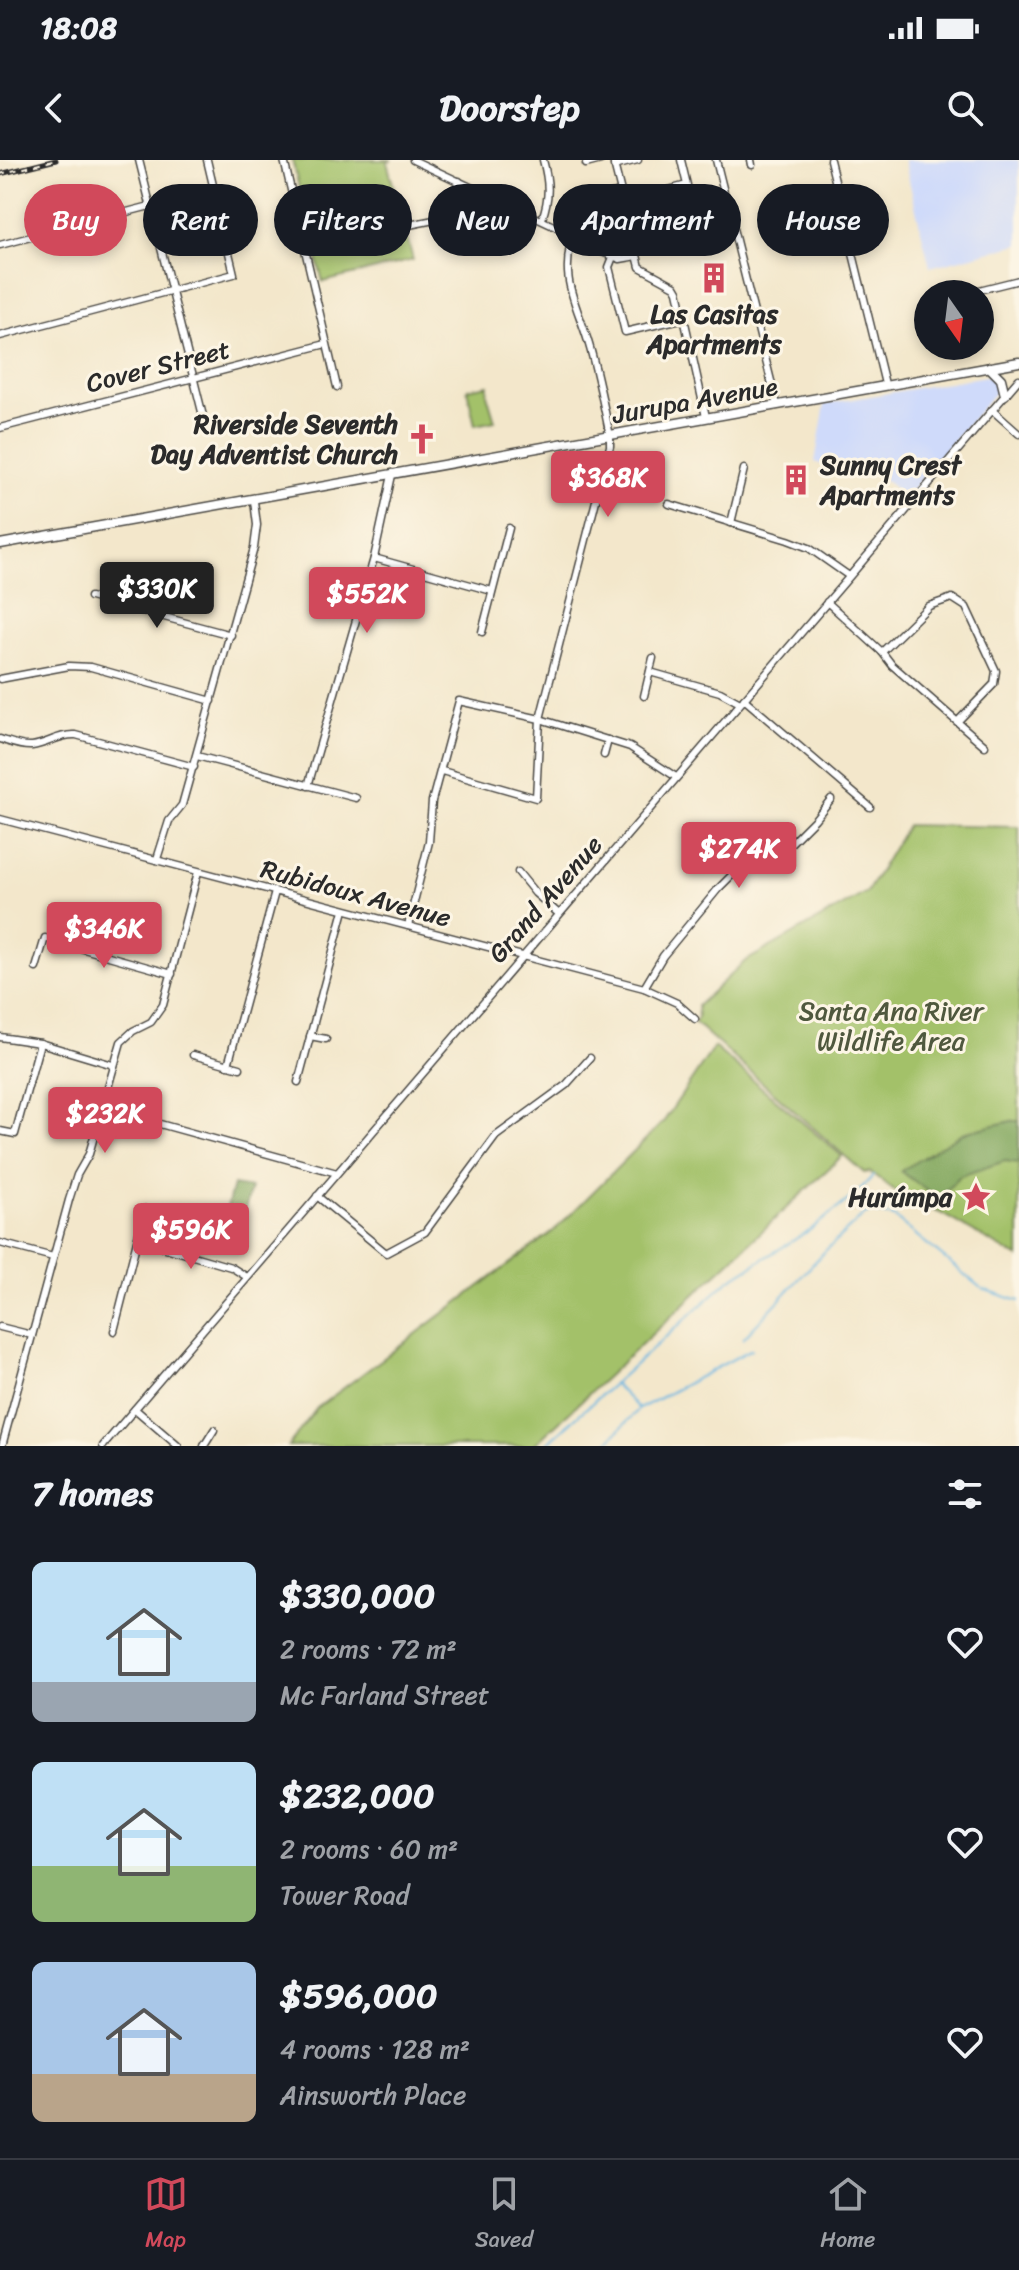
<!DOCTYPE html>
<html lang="en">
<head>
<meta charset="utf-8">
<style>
  body { margin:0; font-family:Sriracha,sans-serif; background:#20242c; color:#f1f3f6; height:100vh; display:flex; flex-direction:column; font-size:30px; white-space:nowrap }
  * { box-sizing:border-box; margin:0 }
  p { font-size:26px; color:#9ea1a6 }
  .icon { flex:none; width:44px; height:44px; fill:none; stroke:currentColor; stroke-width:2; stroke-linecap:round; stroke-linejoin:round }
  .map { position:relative; height:1286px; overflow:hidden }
  .panel { display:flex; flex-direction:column; background:#171b24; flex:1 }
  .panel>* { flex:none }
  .guide { position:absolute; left:24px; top:24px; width:972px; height:72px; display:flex; gap:16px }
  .needle { width:52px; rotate:166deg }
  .buttons { position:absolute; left:914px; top:120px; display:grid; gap:16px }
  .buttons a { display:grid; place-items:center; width:80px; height:80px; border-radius:50%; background:#171b24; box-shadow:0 4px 12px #0003; font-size:40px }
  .price { position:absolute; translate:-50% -68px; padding:0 18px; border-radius:8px; background:#d1495b; color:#fff; font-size:26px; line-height:52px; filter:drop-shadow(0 2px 4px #0008) }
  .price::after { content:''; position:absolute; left:50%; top:48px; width:24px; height:18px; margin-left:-12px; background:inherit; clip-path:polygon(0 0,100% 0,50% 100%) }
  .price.on { background:#222; color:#fff }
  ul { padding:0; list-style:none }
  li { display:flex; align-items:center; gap:24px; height:200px; padding:0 32px }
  li span { display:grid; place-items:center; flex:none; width:224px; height:160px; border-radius:12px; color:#555 }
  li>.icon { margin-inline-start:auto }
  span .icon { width:96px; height:96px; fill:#fffc; stroke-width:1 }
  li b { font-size:34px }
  h2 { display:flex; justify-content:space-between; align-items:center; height:96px; padding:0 32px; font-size:34px }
  .pill { padding:0 28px; border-radius:36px; background:#171b24; box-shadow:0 4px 12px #0003; font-size:28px; line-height:72px }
  .pill.on { background:#d1495b; color:#fff }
  .status { display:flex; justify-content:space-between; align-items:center; height:56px; padding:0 40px; background:#171b24; direction:ltr }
  .status svg { height:22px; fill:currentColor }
  header { display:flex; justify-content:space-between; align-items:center; height:104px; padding:0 32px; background:#171b24; font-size:36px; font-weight:700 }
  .tabs { display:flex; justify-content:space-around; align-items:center; height:112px; border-top:2px solid #363941; background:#171b24; font-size:22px; color:#9ea1a6 }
  .tabs a { display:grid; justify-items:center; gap:4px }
  .tabs .on { color:#d1495b }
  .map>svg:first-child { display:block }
</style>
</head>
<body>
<div class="status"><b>18:08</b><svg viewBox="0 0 49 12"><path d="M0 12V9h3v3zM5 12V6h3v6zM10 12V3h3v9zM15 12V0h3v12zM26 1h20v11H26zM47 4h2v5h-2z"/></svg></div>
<header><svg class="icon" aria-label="back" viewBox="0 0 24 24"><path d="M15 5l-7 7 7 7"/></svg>Doorstep<svg class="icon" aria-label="search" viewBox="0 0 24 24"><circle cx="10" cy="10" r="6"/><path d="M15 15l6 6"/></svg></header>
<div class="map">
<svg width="1019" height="1286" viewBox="0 0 1019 1286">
  <rect width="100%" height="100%" fill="#fcf5e5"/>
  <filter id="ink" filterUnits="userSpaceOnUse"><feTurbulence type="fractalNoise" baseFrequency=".0125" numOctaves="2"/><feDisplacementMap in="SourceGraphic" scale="16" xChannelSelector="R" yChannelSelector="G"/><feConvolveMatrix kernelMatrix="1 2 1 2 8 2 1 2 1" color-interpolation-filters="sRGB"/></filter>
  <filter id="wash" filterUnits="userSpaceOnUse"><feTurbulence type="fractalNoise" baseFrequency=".006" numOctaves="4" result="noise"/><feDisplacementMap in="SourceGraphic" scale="32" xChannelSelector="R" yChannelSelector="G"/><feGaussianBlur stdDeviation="1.8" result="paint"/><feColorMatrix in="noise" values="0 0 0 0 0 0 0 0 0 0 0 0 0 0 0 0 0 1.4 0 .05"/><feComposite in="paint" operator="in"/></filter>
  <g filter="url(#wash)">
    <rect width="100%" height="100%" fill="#f3e7cb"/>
    <g fill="#cfdafa">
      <path d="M904 0H1019V84L930 107Z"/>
      <path d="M992 215 996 216 999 224 997 230 906 337 861 301 844 312 815 302 825 244Z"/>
    </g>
    <g fill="#a3c169" stroke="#67764a" stroke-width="2">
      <path d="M292 0H392L387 2 413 100 323 122Z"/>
      <path d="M488 225 487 234 495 261 475 265 467 229Z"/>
      <path d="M907 665 1019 667V1098L942 1054 898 1033 870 1012 864 1013 694 862 698 858 697 846 744 802 867 732Z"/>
      <path d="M714 887 842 996 533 1286H288L317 1248 556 1069 664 961Z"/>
    </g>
    <g fill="#82a75d" stroke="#566944" stroke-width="2">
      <path d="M1011 961H1019V1003L1005 1001 960 1016 938 1039 901 1011 962 973Z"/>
      <path d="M233 1025 251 1028 239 1070 222 1066Z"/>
    </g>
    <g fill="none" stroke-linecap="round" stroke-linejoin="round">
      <g stroke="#68b5e1" stroke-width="2">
        <path d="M895 1058 981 1128"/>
        <path d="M983 1129 1019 1141"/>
        <path d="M743 1179 826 1090 864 1055 871 1052 893 1057 903 1037"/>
        <path d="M639 1249 752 1189"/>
        <path d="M544 1286 728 1121 810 1070 856 1034 873 1016"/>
        <path d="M604 1286 639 1249 613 1223"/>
      </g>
    </g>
  </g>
  <g filter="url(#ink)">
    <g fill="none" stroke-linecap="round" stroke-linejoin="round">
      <g stroke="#494743" stroke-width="9">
        <g id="minor">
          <path d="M139 0 205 264"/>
          <path d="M284 0 337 227"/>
          <path d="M413 0 596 86"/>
          <path d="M613 0 640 107 675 126 678 131 706 257"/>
          <path d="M716 0 777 245"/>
          <path d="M751 0 752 5"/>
          <path d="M830 0 885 224"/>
          <path d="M586 4 601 0"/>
          <path d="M614 6 638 0"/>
          <path d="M595 38 621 32"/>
          <path d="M623 42 687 25 681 0"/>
          <path d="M542 59C550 37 549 22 543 0"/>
          <path d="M399 67 444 58 459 21"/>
          <path d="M603 73 630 67"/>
          <path d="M632 76 660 69"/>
          <path d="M0 85 150 46"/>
          <path d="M602 92 620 99 637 96"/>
          <path d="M613 97 609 107 625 172 685 158"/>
          <path d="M967 133 1019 120"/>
          <path d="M0 176 234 114 207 0"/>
          <path d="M992 250 1019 274"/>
          <path d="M0 268 326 184"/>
          <path d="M669 344 788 380 809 388 849 416"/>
          <path d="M731 363 744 309"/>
          <path d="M374 398 492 431"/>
          <path d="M90 437 231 475"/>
          <path d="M827 442 882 492 892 505 985 586"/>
          <path d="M482 472 509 368"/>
          <path d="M882 492 929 446 952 438 966 447 996 511 994 524 958 561"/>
          <path d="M650 512 720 532 740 543"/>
          <path d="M0 519 69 506 91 507 212 541"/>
          <path d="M644 536 653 498"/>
          <path d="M744 539 870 647"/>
          <path d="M0 579C10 582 21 587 32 586 48 584 59 574 76 575L194 607"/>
          <path d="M604 595 608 580"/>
          <path d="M197 596 356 638"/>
          <path d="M442 611 536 638 540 559 610 286V276C603 243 597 209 587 178 574 138 560 118 573 75"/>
          <path d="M308 626 374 398 392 315"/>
          <path d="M0 659 644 828 677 843 695 859"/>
          <path d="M157 699 169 661 182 645 254 388 257 365 254 341"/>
          <path d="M518 712 535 733 559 754"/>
          <path d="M408 766 429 682 432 641 459 541 540 559 630 587 676 617"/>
          <path d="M36 808 45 778 172 814"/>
          <path d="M644 828 663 796 718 729 734 713 781 693 815 659 831 639"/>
          <path d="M310 876 326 879"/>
          <path d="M0 877 40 883 113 905"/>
          <path d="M193 895 240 908"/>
          <path d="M228 905 275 732"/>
          <path d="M298 922 344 750"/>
          <path d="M102 948 337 1013"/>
          <path d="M0 971 15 974 40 883"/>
          <path d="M317 1036 386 1093 425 1072 496 976 566 925 590 898"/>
          <path d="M138 1080 231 1107 247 1117"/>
          <path d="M0 1083 53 1097"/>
          <path d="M0 1167 32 1175"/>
          <path d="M114 1171 145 1049"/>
          <path d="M135 1249 178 1286"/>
          <path d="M2 1286 69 1040 77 1015 89 994 121 882 133 871 151 862 163 845 198 712"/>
          <path d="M103 1286 1019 219"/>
          <path d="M204 1286 214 1270"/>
        </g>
      </g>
      <g stroke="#494743" stroke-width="11">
        <g id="major">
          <path d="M989 207 1001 219 1005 235"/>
          <path d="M0 384 1019 202"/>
        </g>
      </g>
      <use href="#minor" stroke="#fff" stroke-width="6"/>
      <use href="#major" stroke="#fff" stroke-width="8"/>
      <g stroke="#2b2b2b" stroke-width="5">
        <path id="rail" d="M0 14 56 0"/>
      </g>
      <use href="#rail" stroke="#fcf5e5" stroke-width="2" stroke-dasharray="6" stroke-linecap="butt"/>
    </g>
  </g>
  <defs>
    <g id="building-bare" transform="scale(2.4)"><path d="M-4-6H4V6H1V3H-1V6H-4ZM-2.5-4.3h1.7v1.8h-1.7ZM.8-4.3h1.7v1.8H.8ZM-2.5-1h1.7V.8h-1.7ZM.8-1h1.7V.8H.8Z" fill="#d1495b" stroke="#fcf5e5" stroke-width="2.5" paint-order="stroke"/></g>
    <g id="church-bare" transform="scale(2.4)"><path d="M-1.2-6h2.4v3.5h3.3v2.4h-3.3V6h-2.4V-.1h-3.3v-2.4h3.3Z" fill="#d1495b" stroke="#fcf5e5" stroke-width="2.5" paint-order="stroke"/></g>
    <g id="sight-bare" transform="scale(2.4)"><path d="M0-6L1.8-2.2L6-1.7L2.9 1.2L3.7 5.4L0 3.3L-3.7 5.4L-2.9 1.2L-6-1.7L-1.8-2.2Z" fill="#d1495b" stroke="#fcf5e5" stroke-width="2.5" paint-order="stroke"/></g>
  </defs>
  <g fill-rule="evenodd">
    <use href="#building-bare" x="714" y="118"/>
    <use href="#church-bare" x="422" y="279"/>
    <use href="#building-bare" x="796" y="320"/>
    <use href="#sight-bare" x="976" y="1037"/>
  </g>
  <g text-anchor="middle" stroke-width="6" stroke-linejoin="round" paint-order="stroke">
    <g font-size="26" font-weight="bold" fill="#2b2b2b" stroke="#fcf5e5" text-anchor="end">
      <text x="714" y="163" text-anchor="middle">Las Casitas<tspan x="714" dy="30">Apartments</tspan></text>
      <text x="398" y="273">Riverside Seventh<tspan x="398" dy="30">Day Adventist Church</tspan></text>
      <text x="820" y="314" text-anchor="start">Sunny Crest<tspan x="820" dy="30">Apartments</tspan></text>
      <text x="952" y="1046">Hurúmpa</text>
    </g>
    <g font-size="26" fill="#2b2b2b" stroke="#fcf5e5">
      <text transform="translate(158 206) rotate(-14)" y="9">Cover Street</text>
      <text transform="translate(695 240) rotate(-10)" y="9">Jurupa Avenue</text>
      <text transform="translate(356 733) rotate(15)" y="9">Rubidoux Avenue</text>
      <text transform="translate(545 739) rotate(-49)" y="9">Grand Avenue</text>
    </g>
    <g font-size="26" fill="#4f583e" stroke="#fcf5e5">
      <text x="891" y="860">Santa Ana River<tspan x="891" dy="30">Wildlife Area</tspan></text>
    </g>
  </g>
</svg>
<div class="buttons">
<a><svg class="needle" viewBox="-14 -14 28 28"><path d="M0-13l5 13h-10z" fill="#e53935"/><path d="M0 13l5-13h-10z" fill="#9ea1a6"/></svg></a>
</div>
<b class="price" style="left:608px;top:359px">$368K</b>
<b class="price on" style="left:157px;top:470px">$330K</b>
<b class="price" style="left:367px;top:475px">$552K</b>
<b class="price" style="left:739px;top:730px">$274K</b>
<b class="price" style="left:104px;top:810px">$346K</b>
<b class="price" style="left:105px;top:995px">$232K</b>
<b class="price" style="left:191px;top:1111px">$596K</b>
<div class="guide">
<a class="pill on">Buy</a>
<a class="pill">Rent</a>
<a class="pill">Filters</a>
<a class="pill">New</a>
<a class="pill">Apartment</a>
<a class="pill">House</a>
</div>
</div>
<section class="panel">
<h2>7 homes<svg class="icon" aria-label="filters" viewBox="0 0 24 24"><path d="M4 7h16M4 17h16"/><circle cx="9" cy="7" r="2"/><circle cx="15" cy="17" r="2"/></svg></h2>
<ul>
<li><span style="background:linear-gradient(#bfe0f5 75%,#9aa5b1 0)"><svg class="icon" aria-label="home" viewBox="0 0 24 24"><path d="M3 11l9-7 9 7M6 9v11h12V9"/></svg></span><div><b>$330,000</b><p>2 rooms · 72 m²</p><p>Mc Farland Street</p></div><svg class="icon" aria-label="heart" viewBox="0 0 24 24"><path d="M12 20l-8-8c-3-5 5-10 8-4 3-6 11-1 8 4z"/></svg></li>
<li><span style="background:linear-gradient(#bfe0f5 65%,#8fb573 0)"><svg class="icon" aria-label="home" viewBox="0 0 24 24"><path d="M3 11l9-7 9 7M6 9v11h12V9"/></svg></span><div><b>$232,000</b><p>2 rooms · 60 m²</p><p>Tower Road</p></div><svg class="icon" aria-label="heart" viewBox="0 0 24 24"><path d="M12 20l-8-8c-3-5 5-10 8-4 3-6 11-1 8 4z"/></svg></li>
<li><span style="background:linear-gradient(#a9c7e8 70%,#b9a48a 0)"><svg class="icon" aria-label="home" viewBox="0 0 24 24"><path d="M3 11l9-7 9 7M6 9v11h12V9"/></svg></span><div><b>$596,000</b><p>4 rooms · 128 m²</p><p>Ainsworth Place</p></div><svg class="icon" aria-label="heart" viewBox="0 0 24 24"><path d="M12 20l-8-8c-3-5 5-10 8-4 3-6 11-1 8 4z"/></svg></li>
</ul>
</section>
<nav class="tabs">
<a class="on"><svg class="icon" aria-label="map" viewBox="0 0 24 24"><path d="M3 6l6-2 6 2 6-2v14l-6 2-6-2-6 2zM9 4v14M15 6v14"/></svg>Map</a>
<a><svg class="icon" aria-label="saved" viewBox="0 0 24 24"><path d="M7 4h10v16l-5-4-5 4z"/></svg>Saved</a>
<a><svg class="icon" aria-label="home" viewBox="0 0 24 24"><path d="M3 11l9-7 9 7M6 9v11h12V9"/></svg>Home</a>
</nav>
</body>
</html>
